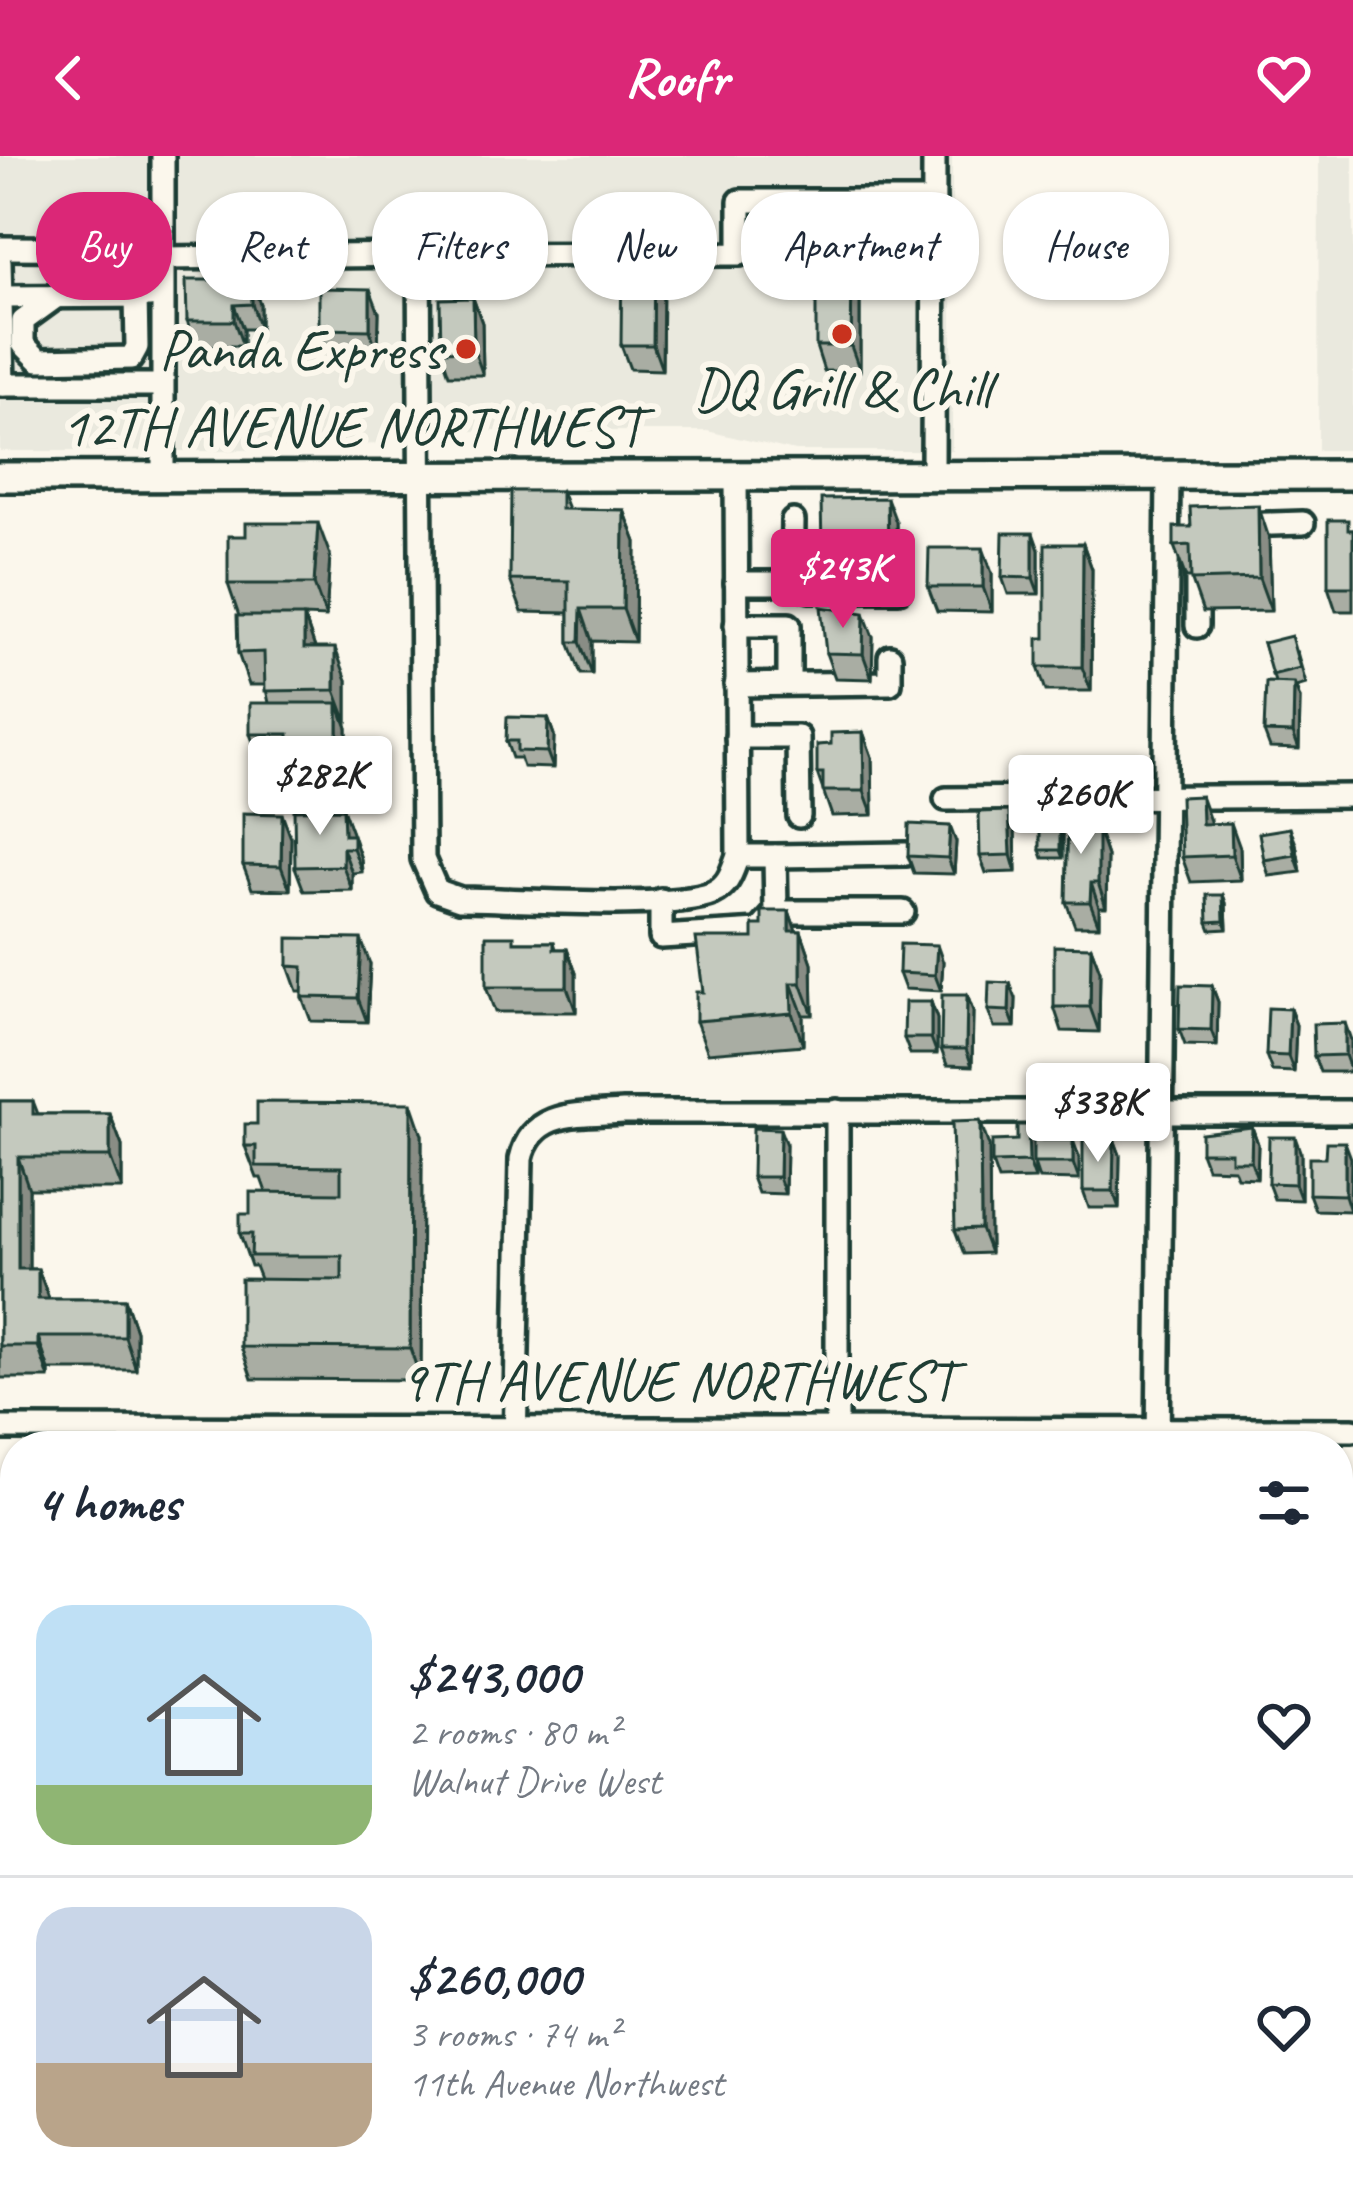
<!DOCTYPE html>
<html lang="en">
<head>
<meta charset="utf-8">
<style>
  body { margin:0; font-family:Caveat,sans-serif; background:#f6f6f7; color:#1f2937; height:100vh; display:flex; flex-direction:column; font-size:45px; white-space:nowrap }
  * { box-sizing:border-box; margin:0 }
  p { font-size:39px; color:#747a83 }
  .icon { flex:none; width:66px; height:66px; fill:none; stroke:currentColor; stroke-width:2; stroke-linecap:round; stroke-linejoin:round }
  .map { position:relative; flex:1; overflow:hidden }
  .side { position:absolute; left:0px; top:1275px; width:1353px; height:771px; display:flex; flex-direction:column; background:#fff; border-radius:48px 48px 0 0; box-shadow:0 3px 9px #0004 }
  .side>* { flex:none }
  .hud { position:absolute; left:36px; top:36px; width:1281px; height:108px; display:flex; gap:24px }
  .price { position:absolute; translate:-50% -102px; padding:0 27px; border-radius:12px; background:#fff; color:#222; font-size:39px; line-height:78px; filter:drop-shadow(0 3px 6px #0008) }
  .price::after { content:''; position:absolute; left:50%; top:72px; width:36px; height:27px; margin-left:-18px; background:inherit; clip-path:polygon(0 0,100% 0,50% 100%) }
  .price.current { background:#db2777; color:#fff }
  ul { padding:0; list-style:none }
  li { display:flex; align-items:center; gap:36px; height:300px; padding:0 36px }
  li+li { border-top:3px solid #e0e1e3 }
  li span { display:grid; place-items:center; flex:none; width:336px; height:240px; border-radius:36px; color:#555 }
  li>.icon { margin-inline-start:auto }
  span .icon { width:144px; height:144px; fill:#fffc; stroke-width:1 }
  li b { font-size:51px }
  h2 { display:flex; justify-content:space-between; align-items:center; height:144px; padding:0 36px; font-size:51px }
  .chip { padding:0 42px; border-radius:48px; background:#fff; box-shadow:0 3px 9px #0004; font-size:42px; line-height:108px }
  .chip.current { background:#db2777; color:#fff }
  header { display:flex; justify-content:space-between; align-items:center; height:156px; padding:0 36px; background:#db2777; color:#fff; font-size:54px; font-weight:700 }
  .map>svg:first-child { display:block }
</style>
</head>
<body>
<header><svg class="icon" aria-label="back" viewBox="0 0 24 24"><path d="M15 5l-7 7 7 7"/></svg>Roofr<svg class="icon" aria-label="heart" viewBox="0 0 24 24"><path d="M12 20l-8-8c-3-5 5-10 8-4 3-6 11-1 8 4z"/></svg></header>
<div class="map">
<svg width="1353" height="2044" viewBox="0 0 1353 2044">
  <rect width="100%" height="100%" fill="#fbf7ec"/>
  <filter id="ink" filterUnits="userSpaceOnUse"><feTurbulence type="fractalNoise" baseFrequency=".00833" numOctaves="2"/><feDisplacementMap in="SourceGraphic" scale="24" xChannelSelector="R" yChannelSelector="G"/><feConvolveMatrix kernelMatrix="1 2 1 2 8 2 1 2 1" color-interpolation-filters="sRGB"/></filter>
  <g filter="url(#ink)">
    <g fill="#eae9de">
      <path d="M0 0H952V295H795L707 275H398L378 288 220 295H0Z"/>
      <path d="M1319 0H1353V294H1318Z"/>
    </g>
    <g fill="none" stroke-linecap="round" stroke-linejoin="round">
      <g stroke="#1f3d34" stroke-width="30">
        <g id="minor">
          <path d="M0 92 163 93"/>
          <path d="M163 102 419 99"/>
          <path d="M0 106 3 229"/>
          <path d="M3 141 150 140"/>
          <path d="M56 141 23 165V188L39 204 131 202 137 191 136 140"/>
          <path d="M0 229H162"/>
          <path d="M736 320 738 700C732 715 729 730 713 737 671 755 513 743 460 743L437 735 423 703 419 99 740 98V45H934"/>
          <path d="M933 320 934 0"/>
          <path d="M163 321V0"/>
          <path d="M1238 369 1303 367"/>
          <path d="M736 427H792L793 365"/>
          <path d="M792 427 809 434H899"/>
          <path d="M736 469H789V528"/>
          <path d="M1197 470V412"/>
          <path d="M736 529 890 527V501"/>
          <path d="M737 581H798L799 660"/>
          <path d="M946 643 1353 640"/>
          <path d="M775 700 906 698"/>
          <path d="M661 744V781L759 775 776 756 775 700H738"/>
          <path d="M776 756H903"/>
          <path d="M0 1272 1353 1274"/>
          <path d="M515 1290 521 1003C532 953 580 959 623 956H1353"/>
          <path d="M837 1290V955"/>
          <path d="M1158 1290 1168 320"/>
          <path d="M1338 1424H1353"/>
          <path d="M1338 1584H1353"/>
          <path d="M1338 1744H1353"/>
          <path d="M0 1902H15"/>
          <path d="M1338 1903H1353"/>
          <path d="M27 2044V2031"/>
          <path d="M781 2044 783 2031"/>
        </g>
      </g>
      <g stroke="#1f3d34" stroke-width="36">
        <path id="major" d="M0 321 1353 319"/>
      </g>
      <use href="#minor" stroke="#fbf7ec" stroke-width="21"/>
      <use href="#major" stroke="#fbf7ec" stroke-width="27"/>
    </g>
    <g fill="#a9ada3" stroke="#1f3d34" stroke-width="3">
      <path d="M852 116 860 141V215H824L816 190Z"/>
      <path d="M663 122 662 214 630 213 621 189Z"/>
      <path d="M251 124 260 148V173H243V190H195L187 165Z"/>
      <path d="M473 142 482 167 483 219H449L441 195Z"/>
      <path d="M379 157 378 198H328L319 173Z"/>
      <path d="M561 335 568 353 624 354 636 386 635 486 592 485V518H581L569 486V457L522 456 510 424Z"/>
      <path d="M896 366 897 417 831 418 822 393Z"/>
      <path d="M1351 374H1353V455H1336L1328 431Z"/>
      <path d="M1269 382 1271 455 1203 456 1191 422H1186L1174 390Z"/>
      <path d="M1083 388 1092 413 1091 535H1046L1038 511 1045 482Z"/>
      <path d="M1039 394V438H1008L1002 421Z"/>
      <path d="M330 399 326 461 304 460 315 492 347 524V566H345L347 572V629L298 628 289 602H259L250 578 269 547 265 529H249L238 497 239 460 228 428Z"/>
      <path d="M992 417V456L937 455 928 431Z"/>
      <path d="M873 481 872 523 835 522 826 497Z"/>
      <path d="M1263 487 1297 496 1306 528 1296 531 1300 543 1299 593 1270 592 1264 576 1275 526Z"/>
      <path d="M548 562 554 579 553 612 523 611 520 602H512L506 585Z"/>
      <path d="M863 576 872 601 873 659 832 660 817 617Z"/>
      <path d="M343 653 361 703 362 716 352 717V734L304 735 295 711Z"/>
      <path d="M1009 655 1015 671 1016 716 986 717 980 700Z"/>
      <path d="M1092 656 1107 700 1106 751H1099V770H1075L1066 746Z"/>
      <path d="M1210 665V668L1240 692 1241 724 1191 726 1182 701Z"/>
      <path d="M1060 673 1063 681V702H1043L1040 694Z"/>
      <path d="M291 682 290 734 252 733 243 709Z"/>
      <path d="M956 686 954 718 914 717 908 700Z"/>
      <path d="M1296 688 1301 716 1269 720 1264 704Z"/>
      <path d="M1223 739 1226 747 1227 773 1211 774 1208 766Z"/>
      <path d="M789 755 796 775H801L812 807 813 859H803V889L708 897 696 865 703 836 753 782 762 769Z"/>
      <path d="M516 786H554L556 793H567L576 817V856H495L486 831Z"/>
      <path d="M1091 791 1100 815 1099 876 1062 875 1054 851Z"/>
      <path d="M943 806 941 835 905 833 899 817Z"/>
      <path d="M370 808 367 866 311 865 302 841V835H297L288 810Z"/>
      <path d="M1212 830 1218 846 1217 890 1185 889 1179 873Z"/>
      <path d="M967 839 973 855 972 910 947 909 941 893Z"/>
      <path d="M1016 843 1015 871H994L988 854Z"/>
      <path d="M931 846 937 863V898H910L904 882Z"/>
      <path d="M1290 853 1296 869 1294 916 1272 915 1266 899Z"/>
      <path d="M1351 884V916H1320L1314 900Z"/>
      <path d="M0 945H33L38 958H110L122 990V1033H29V1113H38L49 1143H125L136 1175V1214H49V1222H0Z"/>
      <path d="M1028 969 1033 984 1079 1001V1024L1039 1023 1035 1011V1023L998 1024 992 1007 1017 984Z"/>
      <path d="M1252 971 1258 988 1257 1022 1237 1021 1234 1013 1207 1012 1201 996Z"/>
      <path d="M422 979 421 1224 252 1223 241 1191 260 1123 255 1110H251L240 1078 250 1058 266 1036 261 1022H257L245 990Z"/>
      <path d="M1114 983 1120 999 1119 1052H1089L1083 1035Z"/>
      <path d="M786 989 785 1038 758 1037 752 1021Z"/>
      <path d="M989 990 990 1097 964 1098 955 1074Z"/>
      <path d="M1301 998V1044L1274 1043 1268 1027Z"/>
      <path d="M1325 1002H1351L1350 1055 1315 1054 1309 1038Z"/>
    </g>
    <g fill="#898d85" stroke="#1f3d34" stroke-width="3">
      <path d="M654 98 663 122 662 214 653 189Z"/>
      <path d="M852 116 860 141V215L851 190Z"/>
      <path d="M251 124 260 148V173L252 148Z"/>
      <path d="M370 133 379 157 378 198 370 174Z"/>
      <path d="M473 142 482 167 483 219 474 194Z"/>
      <path d="M234 149 243 173V190L234 165Z"/>
      <path d="M887 342 896 366 897 417 888 393Z"/>
      <path d="M1258 349 1269 382 1271 455 1259 422Z"/>
      <path d="M624 354 636 386 635 486 623 453Z"/>
      <path d="M318 367 330 399 326 461 314 428Z"/>
      <path d="M1033 377 1039 394V438L1033 422Z"/>
      <path d="M1083 388 1092 413 1091 535 1082 511Z"/>
      <path d="M983 392 992 417V456L983 431Z"/>
      <path d="M581 453 592 485V518L580 486Z"/>
      <path d="M864 457 873 481 872 523 863 498Z"/>
      <path d="M304 460 315 492H304Z"/>
      <path d="M335 492 347 524V566L335 534Z"/>
      <path d="M1294 527 1300 543 1299 593 1293 577Z"/>
      <path d="M338 547 347 572V629L338 604Z"/>
      <path d="M548 562 554 579 553 612 547 596Z"/>
      <path d="M863 576 872 601 873 659 864 635Z"/>
      <path d="M1201 640 1210 665 1211 693 1202 668Z"/>
      <path d="M343 653 352 677 353 692 344 679Z"/>
      <path d="M1009 655 1015 671 1016 716 1011 699Z"/>
      <path d="M1092 656 1107 700 1106 751 1098 727 1091 676Z"/>
      <path d="M282 658 291 682 290 734 281 710Z"/>
      <path d="M1231 667 1240 692 1241 724 1232 699Z"/>
      <path d="M950 670 956 686 954 718 948 702Z"/>
      <path d="M1290 672 1296 688 1301 716 1295 699Z"/>
      <path d="M1060 673 1063 681V702L1060 694Z"/>
      <path d="M353 679 361 703 362 716 353 692Z"/>
      <path d="M343 692 352 717V734L343 710Z"/>
      <path d="M1091 727 1099 751V770L1090 746Z"/>
      <path d="M1223 739 1226 747 1227 773 1224 765Z"/>
      <path d="M789 755 800 787 789 775Z"/>
      <path d="M801 775 812 807 813 859 801 827Z"/>
      <path d="M361 783 370 808 367 866 358 842Z"/>
      <path d="M937 789 943 806 941 835 935 819Z"/>
      <path d="M1091 791 1100 815 1099 876 1090 851Z"/>
      <path d="M567 793 576 817V856L567 831Z"/>
      <path d="M791 827 803 859V889L792 857Z"/>
      <path d="M1010 827 1016 843 1015 871 1009 855Z"/>
      <path d="M1212 830 1218 846 1217 890 1211 874Z"/>
      <path d="M967 839 973 855 972 910 966 893Z"/>
      <path d="M931 846 937 863V898L931 882Z"/>
      <path d="M1290 853 1296 869 1294 916 1288 900Z"/>
      <path d="M1345 867 1351 884V916L1345 899Z"/>
      <path d="M411 947 422 979 421 1224 410 1192Z"/>
      <path d="M110 958 122 990V1033L110 1001Z"/>
      <path d="M980 965 989 990 990 1097 981 1073Z"/>
      <path d="M1028 969 1034 985 1035 1023 1029 1006Z"/>
      <path d="M1252 971 1258 988 1257 1022 1251 1005Z"/>
      <path d="M780 973 786 989 785 1038 779 1021Z"/>
      <path d="M1295 981 1301 998V1044L1295 1028Z"/>
      <path d="M1114 983 1120 999 1119 1052 1113 1035Z"/>
      <path d="M1073 984 1079 1001V1024L1073 1007Z"/>
      <path d="M1345 986 1351 1002 1350 1055 1345 1039Z"/>
      <path d="M18 1001 29 1033V1145L18 1113Z"/>
      <path d="M38 1113 50 1145 38 1143Z"/>
      <path d="M125 1143 136 1175V1214L125 1181Z"/>
      <path d="M38 1181 49 1214V1222L38 1190Z"/>
    </g>
    <g fill="#c4c9be" stroke="#1f3d34" stroke-width="3">
      <path d="M622 97 654 98 653 189H621Z"/>
      <path d="M816 116H852L851 190H816Z"/>
      <path d="M186 124H251L252 148 234 149V165H187Z"/>
      <path d="M319 132 370 133V174L319 173Z"/>
      <path d="M473 142 474 194 441 195 440 143Z"/>
      <path d="M511 335H561V353L624 354 623 453H581L580 486H569V425L510 424Z"/>
      <path d="M887 342 888 393H822L821 343Z"/>
      <path d="M1258 349 1259 422 1191 424 1190 389 1174 390V371H1191L1190 351Z"/>
      <path d="M1328 364H1348V374H1353V431H1328Z"/>
      <path d="M246 367H318L314 428H228V380H246Z"/>
      <path d="M1003 377H1033V422L1002 421Z"/>
      <path d="M1045 388H1083L1082 511H1038V482H1045Z"/>
      <path d="M929 392H983V431H928Z"/>
      <path d="M821 451 864 457 863 498 826 497Z"/>
      <path d="M237 460H304V492H335V534L265 535 264 496 238 497Z"/>
      <path d="M1291 480 1300 512 1272 519 1263 487Z"/>
      <path d="M1266 526 1294 527 1293 577 1264 576Z"/>
      <path d="M250 547H338V604H289V578H250Z"/>
      <path d="M507 561 548 562 547 596 517 595V585H506Z"/>
      <path d="M863 576 864 635H823V617H817V589L831 588V577Z"/>
      <path d="M1201 640 1202 668 1231 667 1232 699 1182 701 1180 641Z"/>
      <path d="M343 653 344 679H353V692H343V710L295 711 294 654Z"/>
      <path d="M1009 655 1011 699 980 700 979 656Z"/>
      <path d="M1068 656H1092L1091 676H1098V727H1091L1090 746H1066Z"/>
      <path d="M243 657 282 658 281 710 243 709Z"/>
      <path d="M909 668 950 670 948 702 908 700Z"/>
      <path d="M1290 672 1295 699 1264 704 1259 677Z"/>
      <rect x="1040" y="673" width="20" height="21"/>
      <path d="M1207 739H1223L1224 765 1208 766Z"/>
      <path d="M762 755H789V775H801V827H791L792 857 696 865V836H703L696 782H753V769H762Z"/>
      <path d="M486 780H514V786H554V793H567V831H486Z"/>
      <path d="M288 782 361 783 358 842 302 841 303 811 288 810Z"/>
      <path d="M900 788 937 789 935 819 899 817Z"/>
      <path d="M1054 790 1091 791 1090 851H1054Z"/>
      <path d="M989 826 1010 827 1009 855 988 854Z"/>
      <path d="M1180 829 1212 830 1211 874 1179 873Z"/>
      <path d="M942 839H967L966 893H941Z"/>
      <path d="M905 846H931V882H904Z"/>
      <path d="M1268 852 1290 853 1288 900 1266 899Z"/>
      <path d="M1345 867V899L1314 900 1313 868Z"/>
      <path d="M0 945H33V958H110V1001H18V1113H38V1143H125V1181H38V1190H0Z"/>
      <path d="M257 946 411 947 410 1192 241 1191V1123L342 1124V1100H251L252 1078H240V1058H250V1036L341 1037V1011L256 1010V990H245V968H257Z"/>
      <path d="M980 965 981 1073 955 1074 952 966Z"/>
      <path d="M1017 969H1028L1029 1006 992 1007V985L1017 984Z"/>
      <path d="M1252 971 1251 1005H1231V996H1201V977Z"/>
      <path d="M753 972 780 973 779 1021H752Z"/>
      <path d="M1269 981H1295V1028L1268 1027Z"/>
      <path d="M1083 982 1114 983 1113 1035H1083Z"/>
      <rect x="1033" y="984" width="40" height="23"/>
      <path d="M1326 986H1345V1039L1309 1038V1002H1325Z"/>
    </g>
  </g>
  <g fill="#c8321e" stroke="#fbf7ec" stroke-width="4.5">
    <circle cx="842" cy="178" r="12"/>
    <circle cx="466" cy="193" r="12"/>
  </g>
  <g text-anchor="middle" stroke-width="12" stroke-linejoin="round" paint-order="stroke">
    <g font-size="57" fill="#1f3d34" stroke="#fbf7ec" text-anchor="end">
      <text x="442" y="213">Panda Express</text>
      <text x="842" y="252" text-anchor="middle">DQ Grill &amp; Chill</text>
    </g>
    <g font-size="57" fill="#1f3d34" stroke="#fbf7ec">
      <text x="352" y="290">12TH AVENUE NORTHWEST</text>
      <text x="677" y="1244">9TH AVENUE NORTHWEST</text>
    </g>
  </g>
</svg>
<b class="price current" style="left:843px;top:475px">$243K</b>
<b class="price" style="left:320px;top:682px">$282K</b>
<b class="price" style="left:1081px;top:701px">$260K</b>
<b class="price" style="left:1098px;top:1009px">$338K</b>
<div class="hud">
<a class="chip current">Buy</a>
<a class="chip">Rent</a>
<a class="chip">Filters</a>
<a class="chip">New</a>
<a class="chip">Apartment</a>
<a class="chip">House</a>
</div>
<section class="side">
<h2>4 homes<svg class="icon" aria-label="filters" viewBox="0 0 24 24"><path d="M4 7h16M4 17h16"/><circle cx="9" cy="7" r="2"/><circle cx="15" cy="17" r="2"/></svg></h2>
<ul>
<li><span style="background:linear-gradient(#bfe0f5 75%,#8fb573 0)"><svg class="icon" aria-label="home" viewBox="0 0 24 24"><path d="M3 11l9-7 9 7M6 9v11h12V9"/></svg></span><div><b>$243,000</b><p>2 rooms · 80 m²</p><p>Walnut Drive West</p></div><svg class="icon" aria-label="heart" viewBox="0 0 24 24"><path d="M12 20l-8-8c-3-5 5-10 8-4 3-6 11-1 8 4z"/></svg></li>
<li><span style="background:linear-gradient(#c9d6e8 65%,#b9a48a 0)"><svg class="icon" aria-label="home" viewBox="0 0 24 24"><path d="M3 11l9-7 9 7M6 9v11h12V9"/></svg></span><div><b>$260,000</b><p>3 rooms · 74 m²</p><p>11th Avenue Northwest</p></div><svg class="icon" aria-label="heart" viewBox="0 0 24 24"><path d="M12 20l-8-8c-3-5 5-10 8-4 3-6 11-1 8 4z"/></svg></li>
</ul>
</section>
</div>
</body>
</html>
